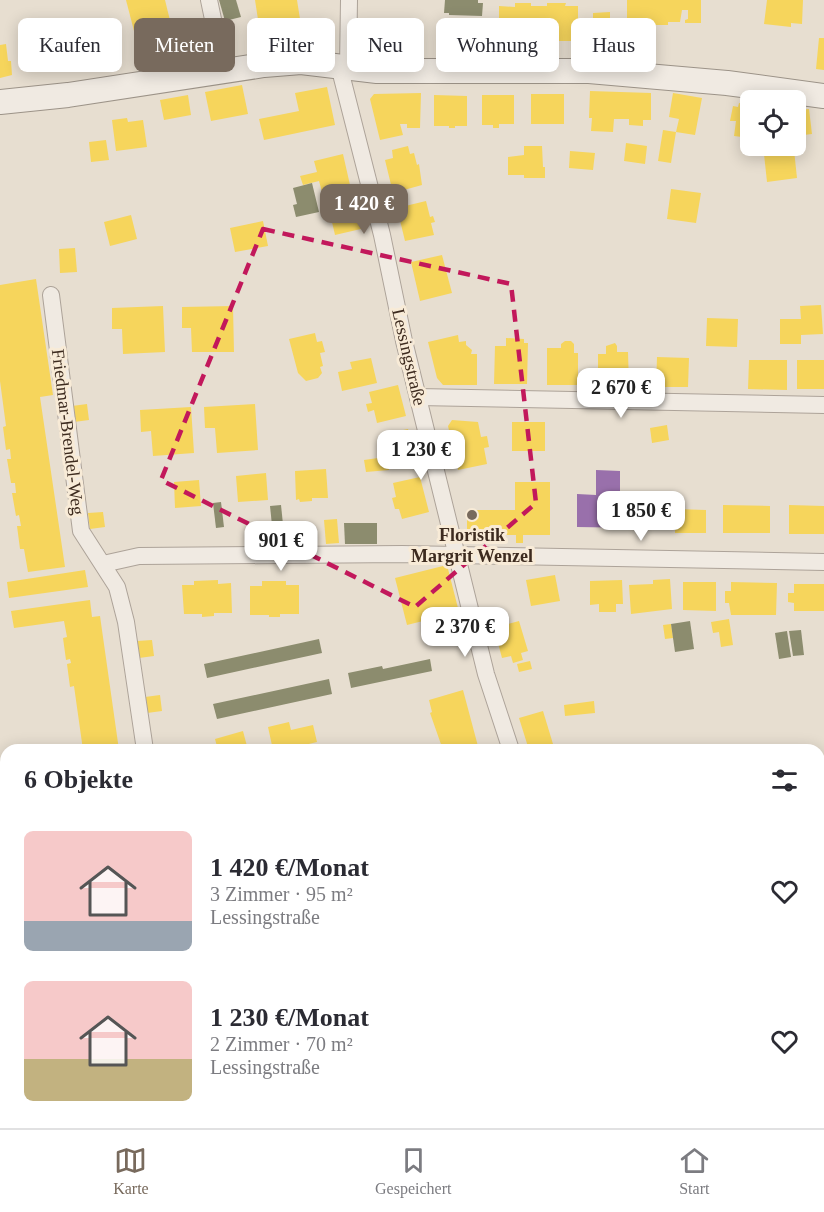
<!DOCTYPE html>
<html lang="de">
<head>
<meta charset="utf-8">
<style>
  body { margin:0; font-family:Georgia,serif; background:#f7f7f7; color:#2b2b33; height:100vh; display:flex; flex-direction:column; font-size:22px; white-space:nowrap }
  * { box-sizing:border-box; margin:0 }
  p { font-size:20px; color:#7c7c81 }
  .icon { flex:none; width:33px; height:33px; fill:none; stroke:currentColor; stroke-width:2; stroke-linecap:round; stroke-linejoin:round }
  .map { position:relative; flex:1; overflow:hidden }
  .side { position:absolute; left:0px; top:744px; width:825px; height:384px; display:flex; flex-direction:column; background:#fff; border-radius:18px 18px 0 0; box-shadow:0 3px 15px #0003 }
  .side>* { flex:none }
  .guide { position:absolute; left:18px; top:18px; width:789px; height:54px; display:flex; gap:12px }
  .fabs { position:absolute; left:740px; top:90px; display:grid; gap:12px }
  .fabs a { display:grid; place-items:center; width:66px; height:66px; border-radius:9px; background:#fff; box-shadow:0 3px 15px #0003; font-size:30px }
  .price { position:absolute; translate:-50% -51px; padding:0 14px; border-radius:12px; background:#fff; color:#222; font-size:20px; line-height:39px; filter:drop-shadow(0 2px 3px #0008) }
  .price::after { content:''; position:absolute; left:50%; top:36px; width:18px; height:14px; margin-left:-9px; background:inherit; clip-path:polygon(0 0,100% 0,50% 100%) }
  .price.active { background:#786a5d; color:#fff }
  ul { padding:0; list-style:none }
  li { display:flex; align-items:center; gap:18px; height:150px; padding:0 24px }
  li span { display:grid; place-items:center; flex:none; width:168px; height:120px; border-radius:9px; color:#555 }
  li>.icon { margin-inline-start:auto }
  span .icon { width:72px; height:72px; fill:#fffc; stroke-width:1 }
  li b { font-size:26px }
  h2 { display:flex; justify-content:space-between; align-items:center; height:72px; padding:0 24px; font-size:26px }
  .chip { padding:0 21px; border-radius:9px; background:#fff; box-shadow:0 3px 15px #0003; font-size:21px; line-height:54px }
  .chip.active { background:#786a5d; color:#fff }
  .dock { display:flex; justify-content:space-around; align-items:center; height:84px; border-top:2px solid #e1e1e2; background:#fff; font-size:16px; color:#7c7c81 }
  .dock a { display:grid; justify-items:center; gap:3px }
  .dock .active { color:#786a5d }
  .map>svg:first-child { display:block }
</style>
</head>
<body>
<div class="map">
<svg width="824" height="1128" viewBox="0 0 824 1128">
  <rect width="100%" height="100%" fill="#e7ded0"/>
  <g fill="#f6d55c">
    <path d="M126 0H165L177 49 141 58Z"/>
    <path d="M255 0H297L300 19 289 21 290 27 276 29 275 23 259 26Z"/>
    <path d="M627 0H701V23H685V20L688 19V10H682L680 22H668V25H627Z"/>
    <path d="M767 0H803L802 24 791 23V27L764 24Z"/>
    <path d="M515 3H531V6H547V3H566L565 6H578V41H499V6L515 7Z"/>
    <path d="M610 12V25L593 26V13Z"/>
    <path d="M819 38H824V70L816 69Z"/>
    <path d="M6 44 8 61H11L12 75 0 78V45Z"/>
    <path d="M242 85 248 114 211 121 205 92Z"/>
    <path d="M327 87 335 125 264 140 259 119 299 111 295 93Z"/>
    <path d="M590 91 651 93V120H643V126L629 125V119H614L613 132 591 131 592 118H589Z"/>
    <path d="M421 93 420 128H407V124H400L403 135 380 140 370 99 374 94Z"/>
    <path d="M673 93 702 98 695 135 676 132 679 119 669 117Z"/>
    <rect x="531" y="94" width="33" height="30"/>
    <path d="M188 95 191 115 164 120 160 100Z"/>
    <path d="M434 95 467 96V126H455V128H449V126H434Z"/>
    <path d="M482 95H514V124H499V128H493V125H482Z"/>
    <path d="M739 103 750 105V138L734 136 736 121H730L733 106 738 107Z"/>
    <path d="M809 109 812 134 795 136V110Z"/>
    <path d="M127 118 128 122 143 120 147 147 116 151 112 120Z"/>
    <path d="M663 130 676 132 671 163 658 161Z"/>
    <path d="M106 140 109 160 91 162 89 142Z"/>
    <path d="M626 143 647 146 645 164 624 161Z"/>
    <path d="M408 146 410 154 414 153 417 165 419 164 422 185 393 193 385 160 393 158 392 150Z"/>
    <path d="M524 146H542L543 167H545V178H524V175H508V157L524 155Z"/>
    <path d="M794 150 797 178 767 182 764 154Z"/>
    <path d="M570 151 595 153 593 170 569 168Z"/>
    <path d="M343 154 350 185 322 192 319 181 303 185 300 176 317 172 314 161Z"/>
    <path d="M671 189 701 193 696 223 667 219Z"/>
    <path d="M357 197 365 228 335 235 328 205Z"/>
    <path d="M426 201 430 217 433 216 435 222 431 223 434 235 405 241 397 208Z"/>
    <path d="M131 215 137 239 110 246 104 222Z"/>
    <path d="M263 221 268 246 235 252 230 228Z"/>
    <path d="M75 248 77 272 60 273 59 249Z"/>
    <path d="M442 255 452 293 420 301 411 262Z"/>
    <path d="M36 279 53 395 40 397 65 567 28 572 24 549H20L17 526H21L19 515 16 516 12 493H16L15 483H11L7 459H11L10 449 6 450 3 427 6 426 0 381V285Z"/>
    <path d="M821 305 823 334 801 335V344H780V319H801L800 306Z"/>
    <path d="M163 306 165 352 123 354 122 329H112V308Z"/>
    <path d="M233 306 234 352H192L191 328H182V307Z"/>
    <path d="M707 318 738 319 737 347 706 346Z"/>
    <path d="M315 333 317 342 322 341 325 352 320 353 323 366 320 367 322 373 318 378 306 381 298 373 289 339Z"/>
    <path d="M458 335 459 342 466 341V345L472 350 471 354H477V385H443L437 378 428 342Z"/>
    <path d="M506 338 524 339V343H528L527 384H494L495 346H506Z"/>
    <path d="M565 341H571L574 344V353H578V385H547V348H561V344Z"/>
    <path d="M615 343 617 346V352H628L629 386H611V383H598V354H606V346Z"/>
    <path d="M657 357 689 358 688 387H656Z"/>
    <path d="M371 358 377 383 342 391 338 372 352 369 350 362Z"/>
    <path d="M749 360H787V390L748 389Z"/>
    <rect x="797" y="360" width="27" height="29"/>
    <path d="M398 385 406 416 377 423 374 410 368 412 366 404 372 403 369 392Z"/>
    <path d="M87 404 89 420 74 422 72 406Z"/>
    <path d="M255 404 258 450 217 453 215 428H205L204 407Z"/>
    <path d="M191 407 194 453 153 456 151 431 141 432 140 410Z"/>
    <path d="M452 420 478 422 481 437 487 436 489 447 484 448 487 464 458 470 448 426Z"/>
    <rect x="512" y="422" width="33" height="29"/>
    <path d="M667 425 669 440 652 443 650 428Z"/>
    <path d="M408 429 416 460 389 467V470L366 472 364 460 385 457 379 435Z"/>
    <path d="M326 469 328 498H312V501L300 502 299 499 296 500 295 471Z"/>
    <path d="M266 473 268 500 238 502 236 476Z"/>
    <path d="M420 477 429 512 402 519 399 509H395L392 498 396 497 393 483Z"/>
    <path d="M199 480 201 506 175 508 174 482Z"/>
    <path d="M515 482H550V535H523V543H516V535H467V510H515Z"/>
    <path d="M723 505 770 506V533H723Z"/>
    <path d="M789 505 824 506V534H789Z"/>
    <path d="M676 509 706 510V533H675Z"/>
    <path d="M103 512 105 527 90 529 88 513Z"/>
    <path d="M337 519 339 543 326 544 324 520Z"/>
    <path d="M447 565 459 612 407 625 395 578Z"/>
    <path d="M85 570 88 587 9 598 7 582Z"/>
    <path d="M555 575 560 601 531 606 526 580Z"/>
    <path d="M670 579 672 609 631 614 629 585 653 584V580Z"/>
    <path d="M218 580V584L231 583 232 613H214V616L202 617V614H184L182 585H194V581Z"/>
    <path d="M622 580 623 604H616V612H599V604L590 605V581Z"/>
    <path d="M262 581H286V585H299V614H280V617H269V615H250V586H262Z"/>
    <path d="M683 582H716V611L683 610Z"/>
    <path d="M731 582 777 583 776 615H731L729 603H725V591H731Z"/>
    <path d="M794 584H824V611H794V603L788 602V593H794Z"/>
    <path d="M90 600 92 617 100 616 119 750H83L74 686 70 687 67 664 71 663 70 659 66 660 63 638 67 637 64 621 14 628 11 611Z"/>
    <path d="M729 619 733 645 721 647 719 632 713 633 711 622Z"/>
    <path d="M519 621 528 651 521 653 523 660 513 663 511 656 502 658 494 628Z"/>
    <path d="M671 624 673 638 665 639 663 625Z"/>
    <path d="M152 640 154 656 139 658 137 641Z"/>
    <path d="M530 661 532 669 519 672 517 664Z"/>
    <path d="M463 690 479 750H443L430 713 432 712 429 700Z"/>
    <path d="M160 695 162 711 147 713 145 697Z"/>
    <path d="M594 701 595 713 565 716 564 705Z"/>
    <path d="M543 711 553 744 529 750 519 718Z"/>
    <path d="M289 722 291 730 313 725 317 742 284 750H273L268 727Z"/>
    <path d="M243 731 248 750H218L215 739Z"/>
    <path d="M692 746V750H662V748Z"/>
    <path d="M819 967 824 969V1004L819 1002Z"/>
    <path d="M819 1062 824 1064V1094L819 1092Z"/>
    <path d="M91 1122H123V1123L92 1128Z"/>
    <path d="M305 1122H332L338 1128H299Z"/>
    <path d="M405 1122H517L524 1128H412Z"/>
  </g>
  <path fill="#9970ab" d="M596 470 620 471V494L641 495 640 528 577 527V494L596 495Z"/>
  <g fill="#8c8c6e">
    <path d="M219 0H236L241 17 225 21Z"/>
    <path d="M445 0H478V3H483L482 16 449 15V13H444Z"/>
    <rect x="391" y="22" width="13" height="16"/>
    <rect x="439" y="23" width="9" height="13"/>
    <path d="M312 183 319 212 296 217 293 205 297 204 293 188Z"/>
    <path d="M221 502 224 527 216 528 213 503Z"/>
    <path d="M281 505 284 534 273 535 270 506Z"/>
    <path d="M344 523H377V544H345Z"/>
    <path d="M690 621 694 649 675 652 671 624Z"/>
    <path d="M801 630 804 655 793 656 789 631Z"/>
    <path d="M787 631 791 657 779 659 775 633Z"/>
    <path d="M319 639 322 653 207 678 204 664Z"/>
    <path d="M430 659 432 671 351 688 348 673 382 666 383 669Z"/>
    <path d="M329 679 332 694 217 719 213 704Z"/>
  </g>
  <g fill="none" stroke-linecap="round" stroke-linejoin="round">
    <g stroke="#ada399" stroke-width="18">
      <g id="street">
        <path d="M209 0 224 72"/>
        <path d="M339 66 382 235 404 341 486 674 511 750"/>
        <path d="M348 67 349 0"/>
        <path d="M51 295 81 531 117 587 126 622 145 750"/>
        <path d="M418 397 824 405"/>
        <path d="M103 564 139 556 402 554 824 562"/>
        <path d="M819 1041 824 1043"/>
        <path d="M160 1122 163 1128"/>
        <path d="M257 1122 261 1128"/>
        <path d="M533 1122 534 1128"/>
      </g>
    </g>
    <g stroke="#9c9388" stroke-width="26">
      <path id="secondary" d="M0 102 68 95 264 65 301 62 377 71H589L727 83 824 96"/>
    </g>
    <use href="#street" stroke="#f0eae2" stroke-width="16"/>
    <use href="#secondary" stroke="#f0eae2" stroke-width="24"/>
  </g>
  <path fill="none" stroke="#c2185b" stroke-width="4.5" stroke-dasharray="12 8" stroke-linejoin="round" d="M263 229 511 284 536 503 415 607 161 480Z"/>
  <circle fill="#786a5d" stroke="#f8ebd7" stroke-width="2" cx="472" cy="515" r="6"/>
  <g text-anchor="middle" stroke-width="6" stroke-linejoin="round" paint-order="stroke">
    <g font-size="18" fill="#3d2b1f" stroke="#f8ebd7">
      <text transform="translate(409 357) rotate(77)" y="6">Lessingstraße</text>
      <text transform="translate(68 432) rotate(83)" y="6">Friedmar-Brendel-Weg</text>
    </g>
    <g font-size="18" font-weight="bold" fill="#3d2b1f" stroke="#f8ebd7">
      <text x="472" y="541">Floristik<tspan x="472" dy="21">Margrit Wenzel</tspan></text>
    </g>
  </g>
</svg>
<div class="fabs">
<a><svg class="icon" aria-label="locate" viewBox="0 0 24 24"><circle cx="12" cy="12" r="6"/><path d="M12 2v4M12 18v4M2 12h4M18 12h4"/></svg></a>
</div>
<b class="price active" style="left:364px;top:235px">1 420 €</b>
<b class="price" style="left:621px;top:419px">2 670 €</b>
<b class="price" style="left:421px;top:481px">1 230 €</b>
<b class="price" style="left:641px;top:542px">1 850 €</b>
<b class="price" style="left:281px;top:572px">901 €</b>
<b class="price" style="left:465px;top:658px">2 370 €</b>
<div class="guide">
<a class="chip">Kaufen</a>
<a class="chip active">Mieten</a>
<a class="chip">Filter</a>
<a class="chip">Neu</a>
<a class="chip">Wohnung</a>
<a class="chip">Haus</a>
</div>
<section class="side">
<h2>6 Objekte<svg class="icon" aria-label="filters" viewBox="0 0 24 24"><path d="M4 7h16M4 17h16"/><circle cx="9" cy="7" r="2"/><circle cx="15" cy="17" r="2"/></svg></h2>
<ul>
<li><span style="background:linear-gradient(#f6c9c9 75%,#9aa5b1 0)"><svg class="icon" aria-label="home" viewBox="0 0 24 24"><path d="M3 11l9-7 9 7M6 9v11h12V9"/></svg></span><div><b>1 420 €/Monat</b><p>3 Zimmer · 95 m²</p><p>Lessingstraße</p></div><svg class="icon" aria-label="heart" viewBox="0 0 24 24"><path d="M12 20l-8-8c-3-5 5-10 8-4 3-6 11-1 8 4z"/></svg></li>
<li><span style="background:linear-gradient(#f6c9c9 65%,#c2b280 0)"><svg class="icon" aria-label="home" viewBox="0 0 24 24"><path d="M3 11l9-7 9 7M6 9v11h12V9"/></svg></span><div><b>1 230 €/Monat</b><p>2 Zimmer · 70 m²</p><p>Lessingstraße</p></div><svg class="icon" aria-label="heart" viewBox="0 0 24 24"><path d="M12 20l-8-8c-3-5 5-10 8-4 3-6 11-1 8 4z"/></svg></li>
</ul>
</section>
</div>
<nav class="dock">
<a class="active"><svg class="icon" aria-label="map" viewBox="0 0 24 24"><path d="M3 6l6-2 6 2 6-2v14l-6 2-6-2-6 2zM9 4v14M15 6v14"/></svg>Karte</a>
<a><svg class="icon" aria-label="saved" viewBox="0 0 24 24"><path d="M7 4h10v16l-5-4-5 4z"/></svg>Gespeichert</a>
<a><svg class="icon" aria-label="home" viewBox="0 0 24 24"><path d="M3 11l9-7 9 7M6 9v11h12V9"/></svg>Start</a>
</nav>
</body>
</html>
